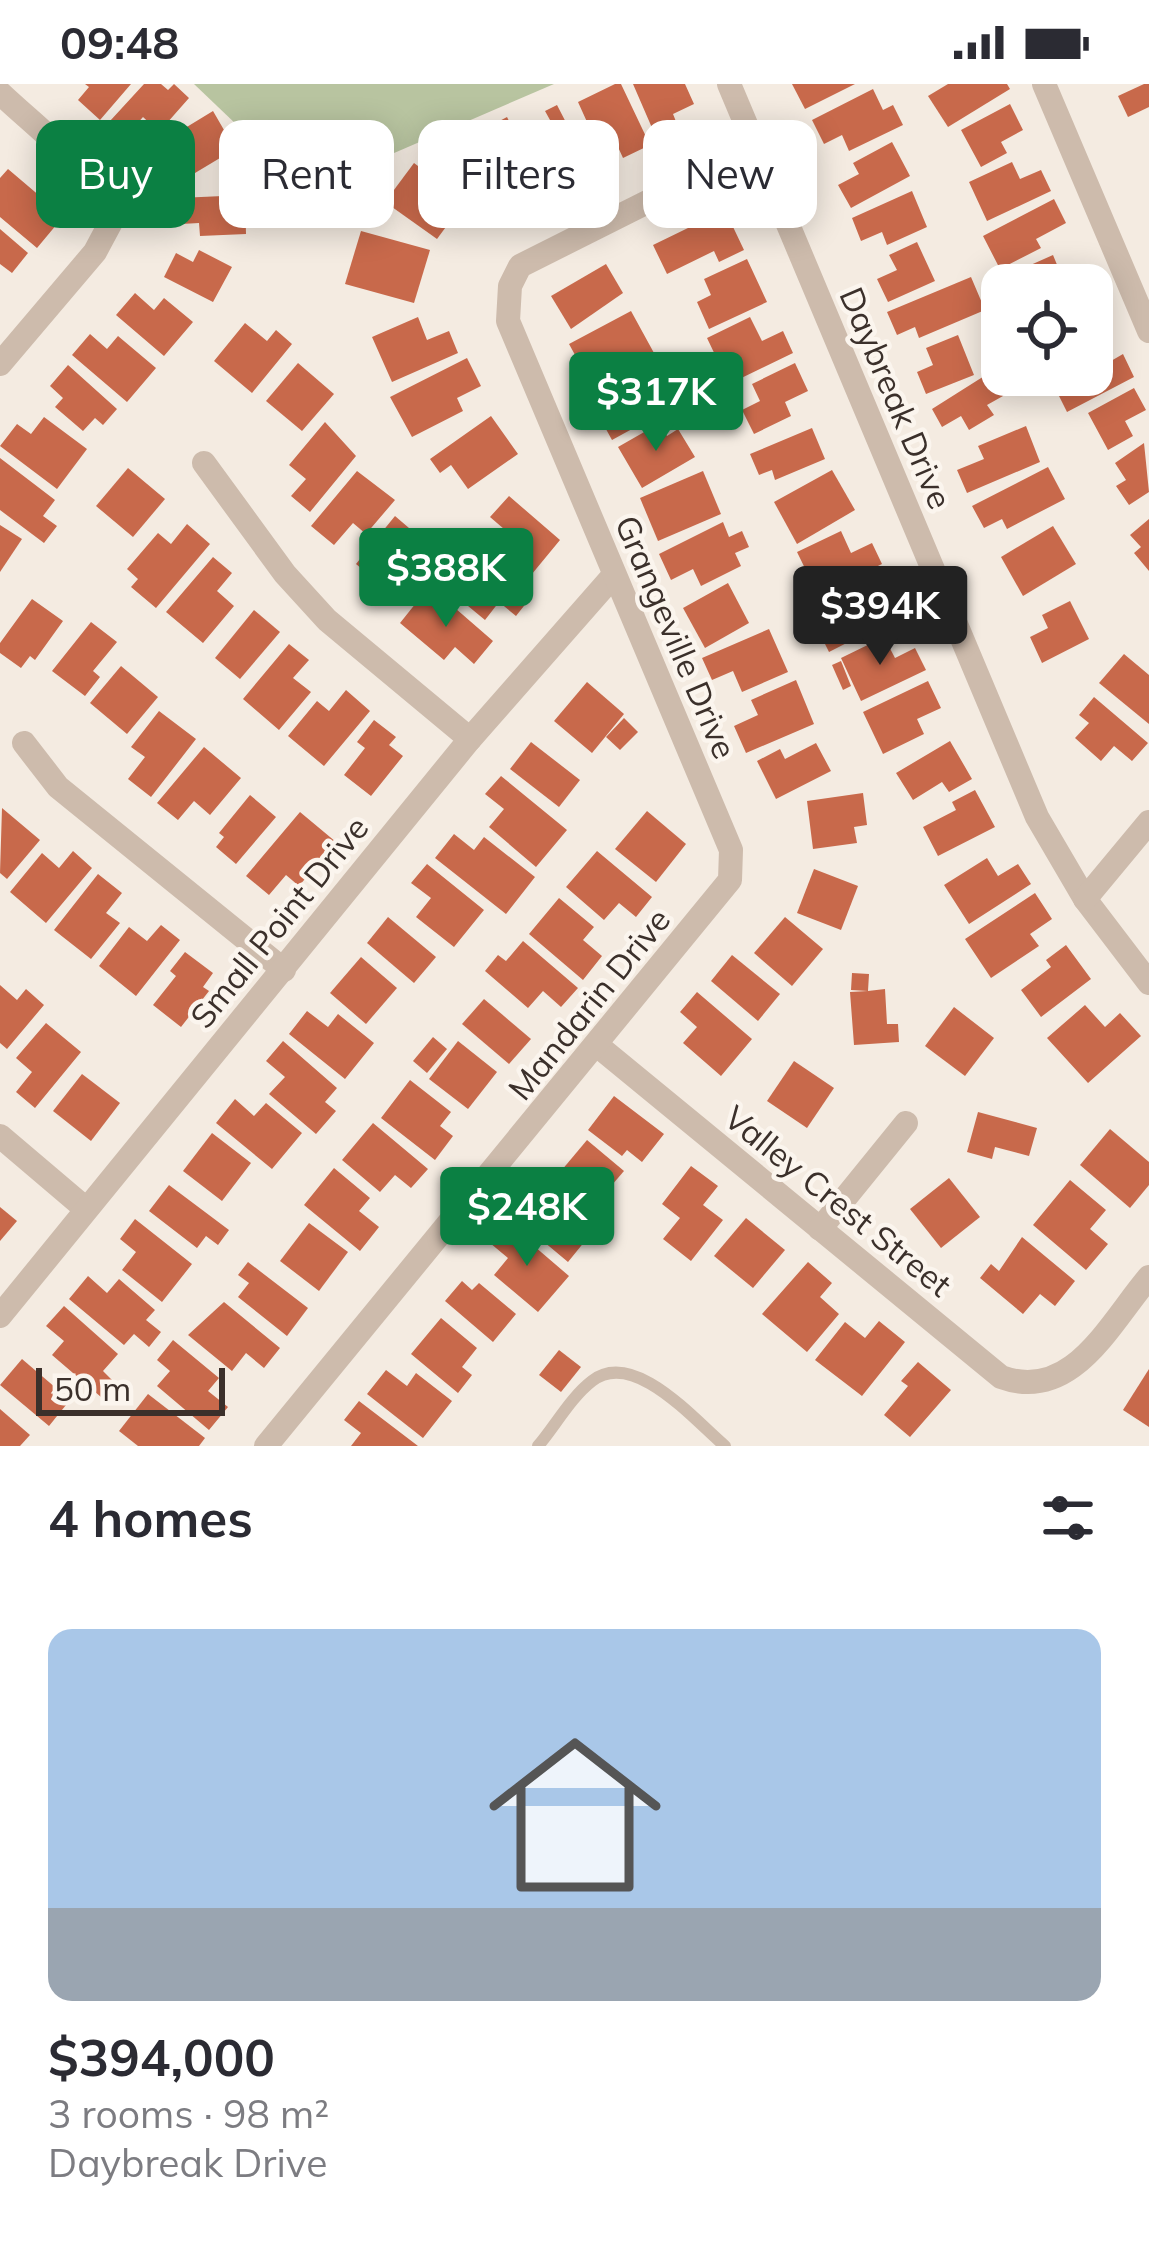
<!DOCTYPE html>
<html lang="en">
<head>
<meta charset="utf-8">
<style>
  body { margin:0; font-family:Mulish,sans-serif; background:#f2f2f3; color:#2b2b33; height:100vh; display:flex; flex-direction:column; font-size:45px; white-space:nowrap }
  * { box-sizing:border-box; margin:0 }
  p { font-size:39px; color:#7c7c81 }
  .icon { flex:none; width:66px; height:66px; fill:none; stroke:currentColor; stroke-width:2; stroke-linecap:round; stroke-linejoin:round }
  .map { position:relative; height:1362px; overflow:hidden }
  .panel { display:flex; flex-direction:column; background:#fff; flex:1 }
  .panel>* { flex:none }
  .hud { position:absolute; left:36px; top:36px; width:1077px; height:108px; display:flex; gap:24px }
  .tools { position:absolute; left:981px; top:180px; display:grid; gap:24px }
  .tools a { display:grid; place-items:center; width:132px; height:132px; border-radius:24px; background:#fff; box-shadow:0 6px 30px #0003; font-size:60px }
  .scale { position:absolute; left:36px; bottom:30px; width:189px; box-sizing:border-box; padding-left:12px; border:6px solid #3b302b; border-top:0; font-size:33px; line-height:42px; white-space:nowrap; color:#3b302b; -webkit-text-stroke:9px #fbf5ee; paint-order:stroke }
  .price { position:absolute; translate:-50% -102px; padding:0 27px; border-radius:12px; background:#0b8043; color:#fff; font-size:39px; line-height:78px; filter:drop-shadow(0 3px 6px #0008) }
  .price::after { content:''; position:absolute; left:50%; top:72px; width:36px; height:27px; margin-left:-18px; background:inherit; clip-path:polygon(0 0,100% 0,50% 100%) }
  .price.selected { background:#222; color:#fff }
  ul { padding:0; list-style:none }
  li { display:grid; align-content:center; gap:24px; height:636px; padding:0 48px }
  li+li { border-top:3px solid #e1e1e2 }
  li span { display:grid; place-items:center; height:372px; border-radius:24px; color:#555 }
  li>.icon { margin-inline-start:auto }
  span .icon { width:216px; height:216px; fill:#fffc; stroke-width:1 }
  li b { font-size:51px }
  h2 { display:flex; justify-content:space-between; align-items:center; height:144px; padding:0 48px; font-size:51px }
  .tag { padding:0 42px; border-radius:24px; background:#fff; box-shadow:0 6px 30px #0003; font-size:42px; line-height:108px }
  .tag.selected { background:#0b8043; color:#fff }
  .status { display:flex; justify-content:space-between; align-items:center; height:84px; padding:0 60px; background:#fff; direction:ltr }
  .status svg { height:33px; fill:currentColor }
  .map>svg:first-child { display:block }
</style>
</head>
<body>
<div class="status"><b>09:48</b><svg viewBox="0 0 49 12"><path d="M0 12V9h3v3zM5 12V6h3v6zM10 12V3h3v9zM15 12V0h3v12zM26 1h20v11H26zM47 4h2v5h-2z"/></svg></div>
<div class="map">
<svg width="1149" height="1362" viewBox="0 0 1149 1362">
  <rect width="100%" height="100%" fill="#f4ebe1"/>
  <path fill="#b8c4a0" d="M194 0H554L306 107Z"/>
  <g fill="#c8694b">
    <path d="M85 0H131L100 36 78 16 89 3Z"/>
    <path d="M144 0H161L168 6 174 0 189 14 159 48 143 33 126 52 110 37Z"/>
    <path d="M615 0H621L650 61 623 74 613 52 597 60 578 18Z"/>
    <path d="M633 0H685L694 20 673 30 681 50 659 60Z"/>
    <path d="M792 0H855L805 25Z"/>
    <path d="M948 0H1007L1010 5 948 43 928 12Z"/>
    <path d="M1144 0H1149V23L1128 33 1118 12Z"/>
    <path d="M873 5 883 26 893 21 903 41 849 67 842 51 824 60 812 36Z"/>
    <path d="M1010 20 1023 46 1001 58 1007 69 981 83 961 46Z"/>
    <path d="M557 21 589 83 558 100 530 46 550 36 545 27Z"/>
    <path d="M213 27 235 65 175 101 161 75 179 64 172 52Z"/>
    <path d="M507 33 535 88 491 111 462 57Z"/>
    <path d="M892 58 910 92 851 124 838 101 859 90 853 79Z"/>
    <path d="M1012 78 1020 95 1041 86 1051 107 987 137 969 98Z"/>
    <path d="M414 79 465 117 437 155 385 118Z"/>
    <path d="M8 85 48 119 41 128 57 140 37 164 0 133V94Z"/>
    <path d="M912 107 927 143 887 161 882 148 861 157 852 134Z"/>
    <path d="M245 111 246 150 200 152 199 139 181 140 179 114Z"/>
    <path d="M1054 115 1066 139 1036 155 1041 164 1000 185 983 152Z"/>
    <path d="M725 126 744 166 719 178 714 167 667 190 653 161Z"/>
    <path d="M0 145 28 169 12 189 0 180Z"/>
    <path d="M361 147 430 166 414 219 345 200Z"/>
    <path d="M917 158 935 197 888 218 877 195 897 186 889 171Z"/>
    <path d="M199 166 232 183 213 218 164 193 176 169 193 178Z"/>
    <path d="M1053 171 1060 188 1080 180 1089 201H1023L1017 187Z"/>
    <path d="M747 175 767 218 709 245 697 218 711 211 704 195Z"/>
    <path d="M606 180 623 209 571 245 551 212Z"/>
    <path d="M971 193 985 226 919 254 915 243 897 251 887 228Z"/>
    <path d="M1092 205 1106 232 1092 239Z"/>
    <path d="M135 209 154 226 164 214 193 238 164 272 116 231Z"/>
    <path d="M631 227 654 269 610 293 598 270 580 280 569 260Z"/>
    <path d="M418 233 427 256 449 247 458 269 392 298 372 253Z"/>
    <path d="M750 233 762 257 783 247 793 269 729 300 707 254Z"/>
    <path d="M245 239 267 257 276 246 292 260 252 309 214 277Z"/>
    <path d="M90 250 107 265 118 252 156 284 127 318 72 271Z"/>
    <path d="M958 251 974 291 926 310 917 288 933 281 926 264Z"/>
    <path d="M1098 270 1104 281 1123 270 1134 293 1067 328 1051 296 1092 291V274Z"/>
    <path d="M467 274 481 302 457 314 463 327 412 353 390 313Z"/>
    <path d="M661 276 683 317 612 356 596 327 621 313 615 302Z"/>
    <path d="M298 279 334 310 302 347 266 317Z"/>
    <path d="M795 279 808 307 785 318 791 332 754 350 742 326 760 317 752 300Z"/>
    <path d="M68 281 117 325 103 341 95 334 83 347 55 323 63 314 50 302Z"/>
    <path d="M989 289 1003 312 987 321 994 331 969 346 961 332 942 343 932 325Z"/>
    <path d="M1134 304 1146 326 1125 337 1133 352 1108 366 1088 329Z"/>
    <path d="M491 332 518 370 468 405 451 381 440 389 430 375Z"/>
    <path d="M44 333 87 365 57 405 0 362 17 340 31 350Z"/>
    <path d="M325 338 356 372 310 428 291 412 306 395 289 381Z"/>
    <path d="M660 339 667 352 678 345 695 373 642 404 618 363Z"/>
    <path d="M1026 342 1040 378 967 409 957 386 984 375 978 362Z"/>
    <path d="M812 344 825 375 775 396 772 386 759 391 750 370Z"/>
    <path d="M1144 359 1149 408 1129 421 1116 402 1126 396 1115 379Z"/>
    <path d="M0 374 55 416 43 432 57 442 44 459 0 426Z"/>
    <path d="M1048 383 1065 415 1007 445 1002 435 984 444 972 422Z"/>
    <path d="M128 384 165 415 133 453 96 422Z"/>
    <path d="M832 386 855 426 797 460 774 418Z"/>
    <path d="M357 387 395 416 366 450 353 439 334 461 311 442Z"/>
    <path d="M703 387 721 430 658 457 640 414Z"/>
    <path d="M509 412 560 456 527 496 489 463 504 445 490 433Z"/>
    <path d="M395 432 423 456 411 469 420 477 393 511 356 480Z"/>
    <path d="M1149 435V487L1134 469 1141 463 1130 451Z"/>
    <path d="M723 438 729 453 742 447 749 463 735 469 741 482 701 502 693 485 671 496 659 470Z"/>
    <path d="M187 440 210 460 156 524 131 503 138 495 127 485 158 449 171 460Z"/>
    <path d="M0 441 22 455 0 488Z"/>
    <path d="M1053 442 1076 480 1023 512 1001 473Z"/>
    <path d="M841 447 851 469 872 459 882 480 818 511 797 468Z"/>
    <path d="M475 467 531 513 516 532 499 518 485 536 445 503Z"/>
    <path d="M213 473 232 489 217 507 234 522 203 559 166 528Z"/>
    <path d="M885 490 899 518 874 530 880 542 829 568 809 528Z"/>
    <path d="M728 499 749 539 705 564 683 524Z"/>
    <path d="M440 511 493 557 474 580 455 563 444 576 400 539 420 514 430 522Z"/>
    <path d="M32 515 63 537 35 576 30 572 21 584 0 569V559Z"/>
    <path d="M1070 517 1089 555 1042 579 1030 553 1048 544 1042 531Z"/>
    <path d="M254 526 280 548 240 595 215 574Z"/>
    <path d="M91 538 117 558 93 587 100 593 85 612 52 587Z"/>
    <path d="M769 545 788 588 742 608 733 587 712 596 702 574Z"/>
    <path d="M884 553 895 574 915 564 926 586 861 617 841 574Z"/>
    <path d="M289 560 309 576 293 594 311 608 279 646 243 615Z"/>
    <path d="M1124 570 1149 591V640L1099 599Z"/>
    <path d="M841 577 851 602 843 606 832 581Z"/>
    <path d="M121 582 158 613 127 650 90 619Z"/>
    <path d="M796 596 814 640 746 669 734 642 758 631 751 616Z"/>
    <path d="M928 597 941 624 917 635 924 650 883 670 863 628Z"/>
    <path d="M587 598 624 630 592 669 554 637Z"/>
    <path d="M346 606 370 627 324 682 288 652 317 617 329 627Z"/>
    <path d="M1094 613 1148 659 1132 677 1114 662 1101 677 1075 654 1089 639 1079 631Z"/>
    <path d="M159 627 196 655 151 713 128 695 145 673 131 663Z"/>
    <path d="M624 634 638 648 620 666 606 653Z"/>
    <path d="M374 636 396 653 389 661 403 672 371 712 344 691 365 664 357 658Z"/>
    <path d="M950 657 972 695 949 708 942 698 913 716 896 689Z"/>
    <path d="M531 658 580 696 559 723 510 685Z"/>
    <path d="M816 659 831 687 776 715 757 677 780 665 785 675Z"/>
    <path d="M204 663 241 694 210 731 194 717 178 736 157 719Z"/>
    <path d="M501 692 567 746 536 783 489 743 504 725 485 710Z"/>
    <path d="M975 706 995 743 938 772 923 743 956 726 952 718Z"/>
    <path d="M863 709 867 741 854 743 857 759 813 765 807 717Z"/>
    <path d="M250 711 276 733 236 780 216 763 224 753 219 749Z"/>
    <path d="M2 724 40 756 7 795 0 789Z"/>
    <path d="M647 727 686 760 656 798 615 765Z"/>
    <path d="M300 728 336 758 299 802 286 791 269 811 246 792Z"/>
    <path d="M454 750 474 766 484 753 535 793 506 830 435 774Z"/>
    <path d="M73 767 92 784 46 839 10 808 42 769 59 784Z"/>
    <path d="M597 767 652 813 636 833 619 819 604 836 566 803Z"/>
    <path d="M987 774 998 792 1018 780 1031 800 969 840 944 801Z"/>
    <path d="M427 780 484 826 454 863 416 833 431 814 411 799Z"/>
    <path d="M814 785 858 802 841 846 797 829Z"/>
    <path d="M98 790 122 809 106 829 120 839 91 875 54 846Z"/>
    <path d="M1035 809 1052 835 1030 850 1039 862 991 894 965 855Z"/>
    <path d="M559 814 594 843 583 856 602 872 583 896 529 850Z"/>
    <path d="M388 833 436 873 414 899 367 859Z"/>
    <path d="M785 833 823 865 792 902 754 869Z"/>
    <path d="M161 841 180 856 136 912 99 882 129 843 147 857Z"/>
    <path d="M523 857 578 904 561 923 543 907 528 924 485 887 498 871 506 877Z"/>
    <path d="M1066 861 1091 895 1041 933 1021 906 1051 883 1046 876Z"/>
    <path d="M185 868 213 889 203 903 209 907 181 943 153 921 176 892 170 887Z"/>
    <path d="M732 871 780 910 758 937 711 897Z"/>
    <path d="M361 873 397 904 366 940 330 909Z"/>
    <path d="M852 889 869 890 868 907 885 905 887 940H898L899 958 854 961 850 908 868 907 851 906Z"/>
    <path d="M0 901 17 916 26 905 44 921 7 965 0 959Z"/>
    <path d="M697 908 752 955 721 992 683 959 697 943 680 928Z"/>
    <path d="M484 915 531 955 509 980 462 940Z"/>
    <path d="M1085 921 1105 943 1120 929 1141 952 1088 999 1047 954Z"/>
    <path d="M954 923 994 954 965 992 925 962Z"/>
    <path d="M307 927 328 943 338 930 374 959 345 995 289 950Z"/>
    <path d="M46 939 81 968 35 1024 16 1008 32 988 16 974Z"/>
    <path d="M433 953 447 965 427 989 413 977Z"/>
    <path d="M283 957 337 1004 325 1018 336 1027 316 1050 269 1010 285 993 266 977Z"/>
    <path d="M458 957 497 988 468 1025 429 995Z"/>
    <path d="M794 977 834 1004 807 1044 767 1017Z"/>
    <path d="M82 990 120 1019 91 1057 53 1027Z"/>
    <path d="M410 996 451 1028 440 1042 453 1052 435 1076 381 1034Z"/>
    <path d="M614 1012 664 1050 642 1078 627 1066 622 1072 588 1046Z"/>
    <path d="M235 1015 254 1032 266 1019 302 1049 272 1085 216 1039Z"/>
    <path d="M978 1028 1037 1044 1029 1072 995 1063 992 1075 967 1068Z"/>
    <path d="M373 1039 428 1085 411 1104 395 1091 380 1108 342 1076Z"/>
    <path d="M1110 1045 1149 1078V1101L1130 1124 1080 1081Z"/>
    <path d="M212 1049 251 1079 222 1117 183 1087Z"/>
    <path d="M587 1056 624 1087 593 1123 556 1093Z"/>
    <path d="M691 1082 718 1102 703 1121 723 1136 691 1177 663 1155 680 1134 662 1120Z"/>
    <path d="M334 1084 370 1114 359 1127 379 1143 360 1167 304 1121Z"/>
    <path d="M949 1094 980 1133 941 1164 910 1125Z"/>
    <path d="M1070 1096 1106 1126 1090 1145 1108 1160 1086 1186 1033 1141Z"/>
    <path d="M169 1101 229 1146 218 1161 206 1152 197 1164 149 1127Z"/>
    <path d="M532 1109 552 1125 563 1111 598 1141 568 1178 513 1132Z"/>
    <path d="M0 1123 17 1137 0 1157Z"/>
    <path d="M746 1134 785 1166 753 1204 714 1172Z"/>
    <path d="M135 1135 192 1180 162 1218 122 1186 136 1168 120 1155Z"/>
    <path d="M309 1139 348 1168 319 1207 280 1177Z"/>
    <path d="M507 1139 569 1192 538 1228 494 1191 508 1174 490 1159Z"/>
    <path d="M1022 1153 1075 1197 1055 1222 1040 1210 1023 1230 980 1194 991 1180 999 1187Z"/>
    <path d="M248 1178 308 1224 287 1252 238 1213 249 1199 238 1191Z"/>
    <path d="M808 1178 832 1199 820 1213 839 1230 807 1268 762 1230Z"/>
    <path d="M88 1192 107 1209 119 1195 155 1226 146 1236 161 1248 149 1263 134 1250 124 1261 69 1215Z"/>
    <path d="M462 1197 472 1206 479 1199 516 1230 493 1258 445 1217Z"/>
    <path d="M224 1218 280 1264 264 1284 246 1269 232 1287 188 1251Z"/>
    <path d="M64 1222 118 1270 103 1287 114 1298 101 1313 52 1271 64 1257 46 1242Z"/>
    <path d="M441 1234 477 1264 462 1283 472 1291 458 1309 411 1270Z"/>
    <path d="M879 1237 905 1258 862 1312 815 1276 845 1238 865 1254Z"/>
    <path d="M173 1256 219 1294 208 1307 228 1323 209 1346 157 1302 170 1287 157 1276Z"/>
    <path d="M559 1266 581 1283 561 1308 539 1291Z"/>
    <path d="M22 1275 70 1316 49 1342 0 1301Z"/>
    <path d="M918 1278 951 1306 910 1353 884 1331 908 1302 901 1297Z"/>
    <path d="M1149 1285V1343L1123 1326Z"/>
    <path d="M386 1286 407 1302 416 1289 452 1317 423 1354 367 1310Z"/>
    <path d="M148 1310 205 1354 199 1362H138L119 1347Z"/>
    <path d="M359 1317 418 1362H351L361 1349 344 1336Z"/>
    <path d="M0 1325 30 1351 20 1362H0Z"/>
  </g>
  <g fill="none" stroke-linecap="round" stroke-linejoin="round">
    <path stroke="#cdbbac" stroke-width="12" d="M538 1362C555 1342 571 1313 592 1297 634 1264 695 1337 725 1362"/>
    <g stroke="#cdbbac" stroke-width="24">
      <path d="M729 0 1037 733 1085 815 1149 899"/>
      <path d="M1044 0 1149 247"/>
      <path d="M0 9C41 48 93 83 111 138L95 168 0 280"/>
      <path d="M204 379 285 490 327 536 470 655"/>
      <path d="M24 659 58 703 284 886"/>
      <path d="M1085 815 1149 738"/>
      <path d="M598 962 1001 1293C1072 1319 1109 1240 1149 1193"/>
      <path d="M0 1052 86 1125"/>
      <path d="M820 1145 906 1039"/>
      <path d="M0 1232 470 655 614 491"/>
      <path d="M266 1362 730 796 731 766 508 237 510 202 520 182 755 64"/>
    </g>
  </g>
  <g text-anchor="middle" stroke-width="9" stroke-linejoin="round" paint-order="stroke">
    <g font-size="33" fill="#3b302b" stroke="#fbf5ee">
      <text transform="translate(896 314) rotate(67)" y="12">Daybreak Drive</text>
      <text transform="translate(676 553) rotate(67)" y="12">Grangeville Drive</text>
      <text transform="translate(279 838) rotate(-51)" y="12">Small Point Drive</text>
      <text transform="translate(589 920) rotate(-51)" y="12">Mandarin Drive</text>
      <text transform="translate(838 1117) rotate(39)" y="12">Valley Crest Street</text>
    </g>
  </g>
</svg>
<div class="tools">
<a><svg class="icon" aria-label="locate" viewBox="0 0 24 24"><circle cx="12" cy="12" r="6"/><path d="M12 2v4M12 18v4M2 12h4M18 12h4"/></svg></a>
</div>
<div class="scale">50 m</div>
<b class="price" style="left:656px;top:370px">$317K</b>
<b class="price" style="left:446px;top:546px">$388K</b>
<b class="price selected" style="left:880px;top:584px">$394K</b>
<b class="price" style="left:527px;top:1185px">$248K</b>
<div class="hud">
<a class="tag selected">Buy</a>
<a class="tag">Rent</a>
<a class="tag">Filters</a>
<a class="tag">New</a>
</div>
</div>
<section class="panel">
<h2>4 homes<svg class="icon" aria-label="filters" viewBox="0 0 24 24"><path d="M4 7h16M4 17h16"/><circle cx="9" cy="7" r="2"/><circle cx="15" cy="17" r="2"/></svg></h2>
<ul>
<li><span style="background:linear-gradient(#a9c7e8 75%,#9aa5b1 0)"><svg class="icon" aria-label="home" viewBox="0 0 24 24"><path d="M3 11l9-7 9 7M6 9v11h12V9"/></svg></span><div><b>$394,000</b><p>3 rooms · 98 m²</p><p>Daybreak Drive</p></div></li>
</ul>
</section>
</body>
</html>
